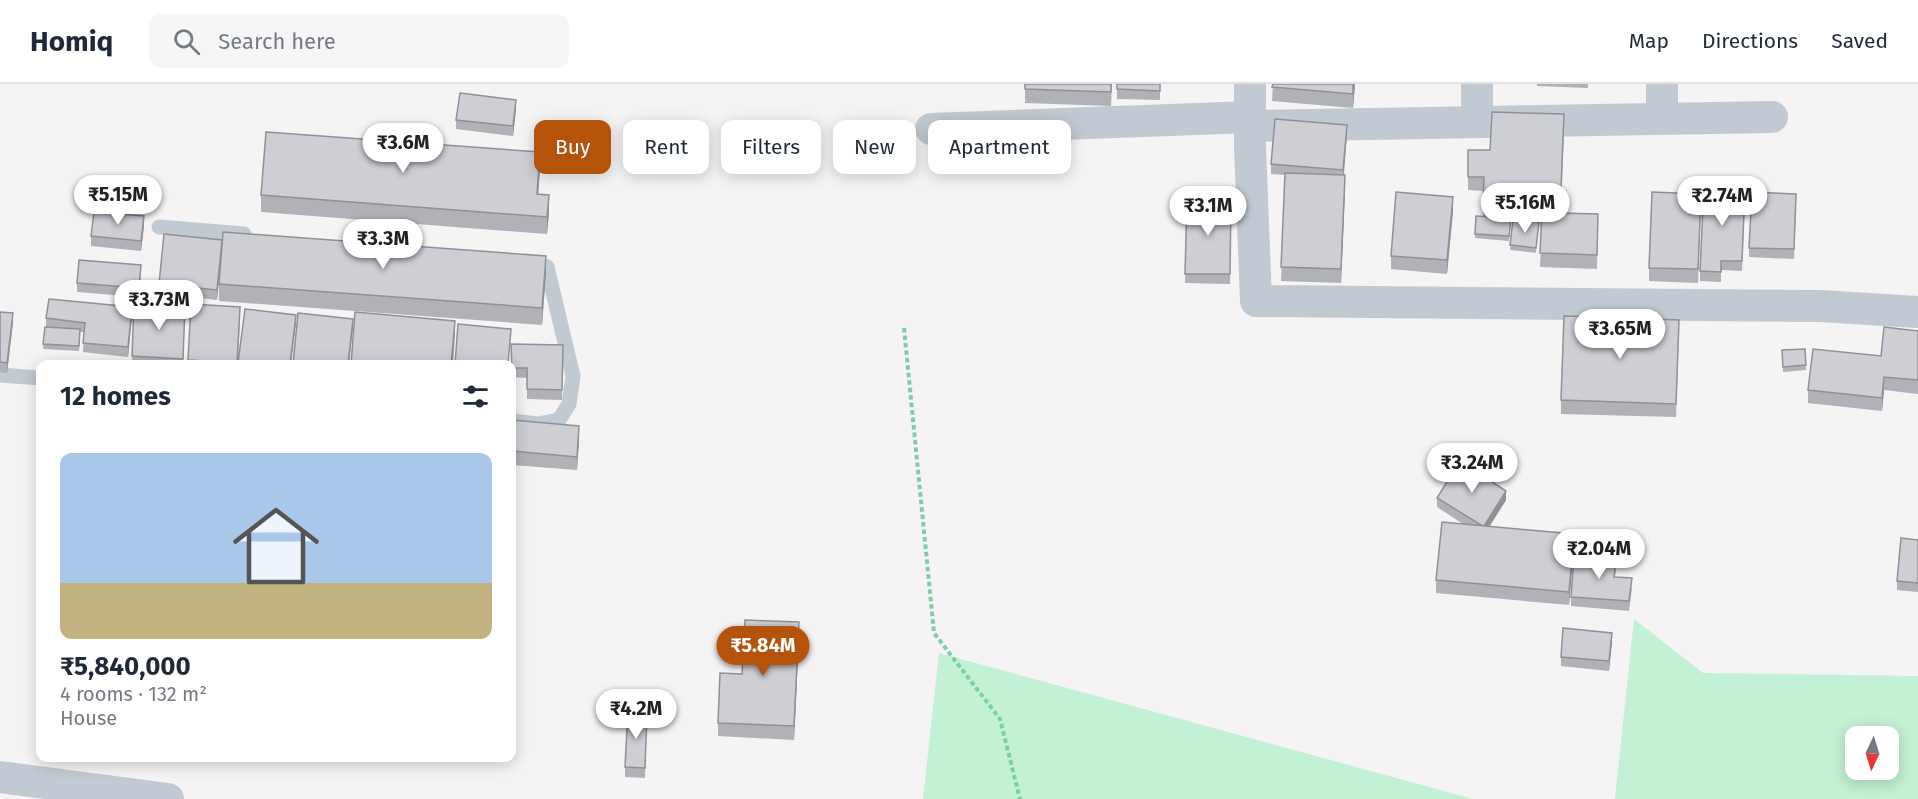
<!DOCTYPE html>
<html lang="en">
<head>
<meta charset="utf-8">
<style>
  body { margin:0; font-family:"Fira Sans",sans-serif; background:#f6f6f7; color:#1f2937; height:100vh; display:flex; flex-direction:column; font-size:22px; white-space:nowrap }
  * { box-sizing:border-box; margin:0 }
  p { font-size:20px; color:#747a83 }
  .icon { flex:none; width:33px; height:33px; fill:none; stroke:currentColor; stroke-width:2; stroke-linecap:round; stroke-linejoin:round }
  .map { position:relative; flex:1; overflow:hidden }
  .side { position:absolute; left:36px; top:276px; width:480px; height:402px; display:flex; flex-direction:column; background:#fff; border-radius:12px; box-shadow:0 3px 15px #0003 }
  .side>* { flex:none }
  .guide { position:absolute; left:534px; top:36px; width:570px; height:54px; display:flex; gap:12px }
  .needle { width:39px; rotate:184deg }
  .tools { position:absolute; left:1845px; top:642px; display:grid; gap:12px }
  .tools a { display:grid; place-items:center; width:54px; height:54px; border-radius:12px; background:#fff; box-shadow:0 3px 15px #0003; font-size:30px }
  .price { position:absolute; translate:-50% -51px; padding:0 14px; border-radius:21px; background:#fff; color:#222; font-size:20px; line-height:39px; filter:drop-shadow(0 2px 3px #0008) }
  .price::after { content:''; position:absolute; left:50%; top:36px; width:18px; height:14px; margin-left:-9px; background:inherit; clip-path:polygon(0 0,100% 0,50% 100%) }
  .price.selected { background:#b45309; color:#fff }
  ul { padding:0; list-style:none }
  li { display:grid; align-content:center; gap:12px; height:318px; padding:0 24px }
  li span { display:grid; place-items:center; height:186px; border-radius:12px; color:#555 }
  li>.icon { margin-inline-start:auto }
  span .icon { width:108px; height:108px; fill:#fffc; stroke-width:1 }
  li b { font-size:26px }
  h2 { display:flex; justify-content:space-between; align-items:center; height:72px; padding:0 24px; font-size:26px }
  .chip { padding:0 21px; border-radius:12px; background:#fff; box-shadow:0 3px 15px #0003; font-size:21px; line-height:54px }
  .chip.selected { background:#b45309; color:#fff }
  header { display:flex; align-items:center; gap:36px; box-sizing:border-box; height:84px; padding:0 30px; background:#fff; border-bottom:2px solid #e0e1e3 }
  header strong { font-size:28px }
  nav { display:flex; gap:33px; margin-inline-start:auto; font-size:21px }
  .search { width:420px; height:54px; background:#f6f6f7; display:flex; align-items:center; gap:15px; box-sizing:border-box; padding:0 21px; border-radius:12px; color:#747a83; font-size:22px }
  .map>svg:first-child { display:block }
</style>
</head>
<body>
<header>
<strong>Homiq</strong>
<div class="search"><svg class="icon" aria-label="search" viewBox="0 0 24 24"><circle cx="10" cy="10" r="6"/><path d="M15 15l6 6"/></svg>Search here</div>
<nav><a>Map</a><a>Directions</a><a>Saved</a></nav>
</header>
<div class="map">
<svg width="1918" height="715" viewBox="0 0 1918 715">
  <rect width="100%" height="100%" fill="#f5f3f3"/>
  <g fill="#c3f1d5" fill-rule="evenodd">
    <path d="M1634 535 1703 589 1918 592V715H1615ZM1856 652H1888V686H1856Z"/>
    <path d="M939 569 1473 715H923Z"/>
  </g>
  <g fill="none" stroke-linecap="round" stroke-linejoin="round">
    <path stroke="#7ad0a6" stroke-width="4" stroke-dasharray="4.5 3" stroke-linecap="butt" d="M904 244 934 549 1000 635 1020 715"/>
    <g stroke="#c1cad2" stroke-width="15">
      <path d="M159 143 244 150"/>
      <path d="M0 291 40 294"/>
      <path d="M512 337 538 340 559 336 569 320 573 292 547 183 527 177"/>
    </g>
    <g stroke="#c1cad2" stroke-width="32">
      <path d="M1250 0V62L1256 217 1820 222 1918 228"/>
      <path d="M1477 0V38"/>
      <path d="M1662 0V35"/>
      <path d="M1250 42 1772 33"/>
      <path d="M931 45 1250 33"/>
      <path d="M0 693 168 715"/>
    </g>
  </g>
  <g fill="#b0b2b7">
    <path d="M1025 0H1112L1111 22 1025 19Z"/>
    <path d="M1117 0H1160V16L1117 15Z"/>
    <path d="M1273 0H1355L1353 24 1272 17Z"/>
    <path d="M1537 0H1588V4L1537 2Z"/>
    <path d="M516 25 513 52 456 45V36Z"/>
    <path d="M1564 44 1561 129 1598 130 1597 185 1540 183 1542 138H1538L1536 169 1510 166 1513 137H1511L1509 157 1475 154 1476 132H1483L1484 107 1468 106V66H1490Z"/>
    <path d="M1347 50 1344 91 1345 105 1341 199 1281 197 1285 91 1271 90V80Z"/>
    <path d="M540 85 538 110 549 128 547 150 261 128V111Z"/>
    <path d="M1745 113 1742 187 1721 186V198L1700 197V187Z"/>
    <path d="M1187 115 1231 116 1230 200 1185 199Z"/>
    <path d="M1796 120 1794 175 1749 173V164Z"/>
    <path d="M1701 124 1698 199 1649 197V184Z"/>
    <path d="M1453 127 1447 190 1391 185V172Z"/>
    <path d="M144 142 141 167 91 162V152Z"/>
    <path d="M222 166 217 216 159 209V200Z"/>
    <path d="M546 189 542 241 219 217V200Z"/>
    <path d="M141 190 139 213 77 208V199Z"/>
    <path d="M134 219 185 231 183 280H132Z"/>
    <path d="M191 220 240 232 238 280H188Z"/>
    <path d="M0 228 13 238 7 289 0 288Z"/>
    <path d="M132 233 128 273 83 268 84 248H80L79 267 43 265 45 243H46V234Z"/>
    <path d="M1918 247V310L1884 306 1882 327 1808 319V306L1881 272Z"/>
    <path d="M1679 250 1676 333 1561 330V316Z"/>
    <path d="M563 261 562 316 527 315V294L512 293V280Z"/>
    <path d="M1805 265 1806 286 1783 288 1782 266Z"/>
    <path d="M512 336 579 356 577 386 512 381Z"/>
    <path d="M1437 414 1506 416 1490 442 1574 463 1569 521 1436 509V496L1463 440 1437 423Z"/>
    <path d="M1918 456V508L1897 506V497Z"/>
    <path d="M1616 485 1615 493 1632 504 1629 527 1571 522V513Z"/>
    <path d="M799 552 794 656 718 652V639L742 590Z"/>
    <path d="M1612 558 1609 587 1561 582V573Z"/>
    <path d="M647 628 645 694 625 693V683Z"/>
  </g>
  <g fill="#909195">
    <path d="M1353 0H1355L1353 24Z"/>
    <path d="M516 16V25L513 52V42Z"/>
    <path d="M1347 41V50L1343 96V86Z"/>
    <path d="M540 68V85L537 127V110Z"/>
    <path d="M1345 91V105L1341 199V185Z"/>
    <path d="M549 111V128L547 150V133Z"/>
    <path d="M1453 113V127L1447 190V176Z"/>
    <path d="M144 132V142L141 167V157Z"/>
    <path d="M222 156V166L217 216V206Z"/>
    <path d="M546 172V189L542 241V224Z"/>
    <path d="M132 223V233L128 273V263Z"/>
    <path d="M13 229V238L7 289V279Z"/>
    <path d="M296 231V240L291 280H290Z"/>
    <path d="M353 235V244L349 280H348Z"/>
    <path d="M455 237V251L453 280H451Z"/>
    <path d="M1884 293V306L1882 327V314Z"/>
    <path d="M579 342V356L577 386V373Z"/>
    <path d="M1506 407V416L1483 452V443Z"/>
    <path d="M1574 450V463L1569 521V508Z"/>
    <path d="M799 538V552L794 656V642Z"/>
    <path d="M1612 549V558L1609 587V577Z"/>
  </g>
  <g fill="#cdcfd5" stroke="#909195" stroke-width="1.5">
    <path d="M1025 0H1111V8L1025 5Z"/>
    <path d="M1117 0H1160V7L1117 5Z"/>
    <path d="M1273 0H1353V10L1272 3Z"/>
    <path d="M460 9 516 16 513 42 456 36Z"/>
    <path d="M1492 28 1564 30 1560 129 1598 130 1597 171 1540 169 1542 125 1483 123 1484 93H1468V66H1490Z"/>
    <path d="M1275 35 1347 41 1343 86 1271 80Z"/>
    <path d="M266 48 540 68 537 110 549 111 547 133 261 111Z"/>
    <path d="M1285 89 1345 91 1341 185 1281 183Z"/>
    <path d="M1704 101 1745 104 1742 177H1721V188L1700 187Z"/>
    <path d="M1396 108 1453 113 1447 176 1391 172Z"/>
    <path d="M1652 108 1701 110 1698 185 1649 184Z"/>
    <path d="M1752 108 1796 110 1794 165 1749 164Z"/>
    <path d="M1187 115 1231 116 1230 190H1185Z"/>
    <path d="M94 128 144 132 141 157 91 152Z"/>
    <path d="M1476 132 1511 134 1509 152 1475 150Z"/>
    <path d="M1513 136 1539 138 1536 164 1510 161Z"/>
    <path d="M223 148 546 172 542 224 219 200Z"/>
    <path d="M164 150 222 156 217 206 159 200Z"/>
    <path d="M79 176 141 181 139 204 77 199Z"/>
    <path d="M49 215 132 223 128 263 83 259 85 239 46 234Z"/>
    <path d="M134 219 185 221 183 275 132 272Z"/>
    <path d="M191 220 240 223 237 279 188 276Z"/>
    <path d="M245 225 296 231 290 280H248L238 279Z"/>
    <path d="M0 228 13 229 7 279 0 278Z"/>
    <path d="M355 228 455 237 451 280H351Z"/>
    <path d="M298 229 353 235 348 280H293Z"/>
    <path d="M1564 232 1679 236 1676 320 1561 316Z"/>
    <path d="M458 240 511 245 508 280H455Z"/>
    <path d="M45 243 80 245 79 262 43 260Z"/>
    <path d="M1884 243 1918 247V296L1884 293 1882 314 1808 306 1813 265 1881 272Z"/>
    <path d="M511 260 563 261 562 306 527 305V284H512Z"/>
    <path d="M1805 265 1806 281 1783 283 1782 266Z"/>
    <path d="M512 336 579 342 577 373 512 367Z"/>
    <path d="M1460 377 1506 407 1484 442 1481 441 1437 414Z"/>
    <path d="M1442 438 1574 450 1569 508 1436 496Z"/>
    <path d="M1901 454 1918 456V499L1897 497Z"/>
    <path d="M1574 472 1616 476 1614 493 1632 494 1629 517 1571 513Z"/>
    <path d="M745 536 799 538 794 642 718 639 720 589 742 590Z"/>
    <path d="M1563 544 1612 549 1609 577 1561 573Z"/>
    <path d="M628 627 647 628 645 684 625 683Z"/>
  </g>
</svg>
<div class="tools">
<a><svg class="needle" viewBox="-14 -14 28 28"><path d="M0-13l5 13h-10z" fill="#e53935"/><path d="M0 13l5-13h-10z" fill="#747a83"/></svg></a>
</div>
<b class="price" style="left:403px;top:90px">₹3.6M</b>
<b class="price" style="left:118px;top:142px">₹5.15M</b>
<b class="price" style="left:1722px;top:143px">₹2.74M</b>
<b class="price" style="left:1525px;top:150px">₹5.16M</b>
<b class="price" style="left:1208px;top:153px">₹3.1M</b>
<b class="price" style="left:383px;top:186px">₹3.3M</b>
<b class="price" style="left:159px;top:247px">₹3.73M</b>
<b class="price" style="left:1620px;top:276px">₹3.65M</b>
<b class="price" style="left:1472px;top:410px">₹3.24M</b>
<b class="price" style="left:1599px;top:496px">₹2.04M</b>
<b class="price selected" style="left:763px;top:593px">₹5.84M</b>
<b class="price" style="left:636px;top:656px">₹4.2M</b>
<div class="guide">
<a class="chip selected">Buy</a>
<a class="chip">Rent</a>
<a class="chip">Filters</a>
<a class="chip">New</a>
<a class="chip">Apartment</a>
</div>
<section class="side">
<h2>12 homes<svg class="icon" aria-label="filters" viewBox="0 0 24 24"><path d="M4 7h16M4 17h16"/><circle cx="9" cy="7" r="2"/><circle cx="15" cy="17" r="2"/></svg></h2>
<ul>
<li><span style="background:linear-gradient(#a9c7e8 70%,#c2b280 0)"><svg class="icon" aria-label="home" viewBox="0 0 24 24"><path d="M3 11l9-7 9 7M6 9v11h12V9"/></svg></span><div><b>₹5,840,000</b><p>4 rooms · 132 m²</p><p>House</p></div></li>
</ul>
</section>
</div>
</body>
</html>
